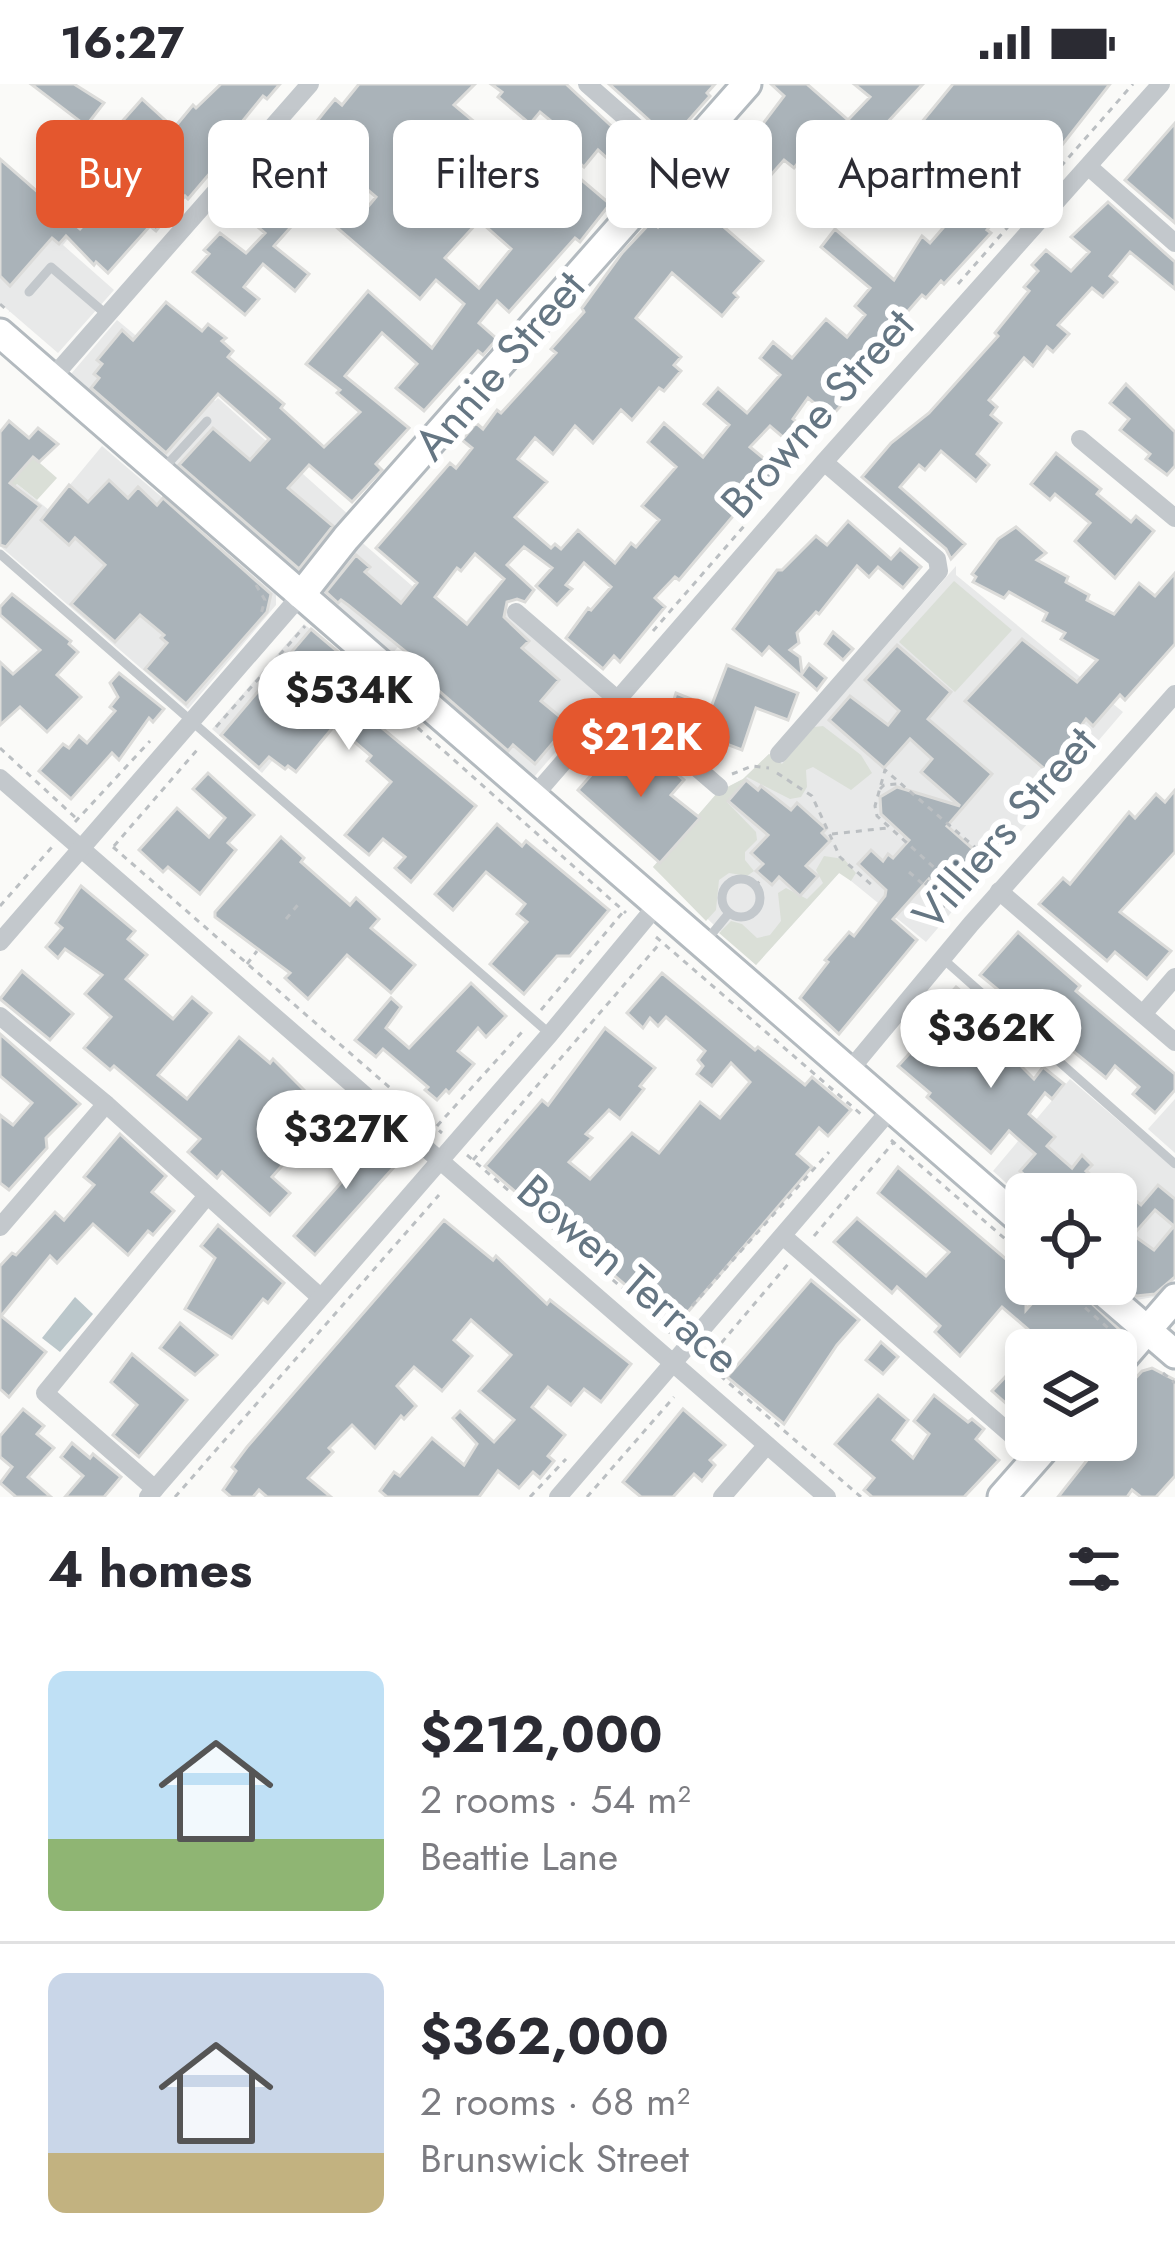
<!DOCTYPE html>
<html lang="en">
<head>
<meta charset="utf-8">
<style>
  body { margin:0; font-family:Jost,sans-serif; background:#f2f2f3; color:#2b2b33; height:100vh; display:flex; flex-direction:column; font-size:45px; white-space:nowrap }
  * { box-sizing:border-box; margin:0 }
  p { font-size:39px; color:#7c7c81 }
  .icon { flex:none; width:66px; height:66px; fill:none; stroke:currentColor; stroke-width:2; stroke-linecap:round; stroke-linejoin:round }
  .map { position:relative; height:1413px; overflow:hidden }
  .side { display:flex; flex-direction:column; background:#fff; flex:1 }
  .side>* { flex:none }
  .guide { position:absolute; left:36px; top:36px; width:1104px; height:108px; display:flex; gap:24px }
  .controls { position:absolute; left:1005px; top:1089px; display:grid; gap:24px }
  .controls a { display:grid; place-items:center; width:132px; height:132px; border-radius:18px; background:#fff; box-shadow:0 6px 18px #0003; font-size:60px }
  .price { position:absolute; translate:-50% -102px; padding:0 27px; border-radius:42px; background:#fff; color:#222; font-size:39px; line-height:78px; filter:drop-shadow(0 3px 6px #0008) }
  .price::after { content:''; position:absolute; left:50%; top:72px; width:36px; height:27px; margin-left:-18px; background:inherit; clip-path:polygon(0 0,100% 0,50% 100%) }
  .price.active { background:#e4572e; color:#fff }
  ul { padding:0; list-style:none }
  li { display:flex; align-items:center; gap:36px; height:300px; padding:0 48px }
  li+li { border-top:3px solid #e1e1e2 }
  li span { display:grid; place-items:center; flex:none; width:336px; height:240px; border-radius:18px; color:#555 }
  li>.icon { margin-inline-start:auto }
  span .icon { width:144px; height:144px; fill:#fffc; stroke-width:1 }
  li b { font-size:51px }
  h2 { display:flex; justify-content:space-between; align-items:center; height:144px; padding:0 48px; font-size:51px }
  .tag { padding:0 42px; border-radius:18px; background:#fff; box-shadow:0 6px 18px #0003; font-size:42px; line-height:108px }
  .tag.active { background:#e4572e; color:#fff }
  .status { display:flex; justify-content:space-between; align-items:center; height:84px; padding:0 60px; background:#fff; direction:ltr }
  .status svg { height:33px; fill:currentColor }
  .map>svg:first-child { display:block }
</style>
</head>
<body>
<div class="status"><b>16:27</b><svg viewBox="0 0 49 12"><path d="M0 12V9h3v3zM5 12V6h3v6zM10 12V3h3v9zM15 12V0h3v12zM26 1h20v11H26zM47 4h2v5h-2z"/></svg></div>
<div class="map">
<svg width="1175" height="1413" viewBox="0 0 1175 1413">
  <rect width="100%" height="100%" fill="#fafaf8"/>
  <g fill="#e8e9e9">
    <path d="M47 105 83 135 63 161 114 206 58 269 0 219V140L9 148Z"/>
    <path d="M117 236 215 317 218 314 350 432 299 491 71 290Z"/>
    <path d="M102 362 276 511V521L188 625 0 462V418L17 400 49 426Z"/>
    <path d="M358 455 434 521 391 571 314 505Z"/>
    <path d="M956 482V491L1123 628 926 858 840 788 756 881 653 783 718 708 743 695 769 670 782 679Z"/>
    <path d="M489 510 606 610 534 693 419 594Z"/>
    <path d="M304 540 354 581 262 689 212 645Z"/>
    <path d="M1070 995 1175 1085V1195L1160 1212 1136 1216 1116 1198V1110H1026V1117L993 1087Z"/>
    <path d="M1175 1015V1069L1148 1045Z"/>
  </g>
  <g fill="#dadfd7">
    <path d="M33 373 57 394 37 416 17 400 1 418 10 399Z"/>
    <path d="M954 497 1012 546 955 608 899 558Z"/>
    <path d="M823 642 861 671 872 689 851 706 813 683 806 686 807 703 801 713 790 715 747 693 727 718 756 748 757 756 745 768V776L754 787 747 792 729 789 719 796 716 826 706 837 653 783 718 708 743 695 769 670 782 680 814 643Z"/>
    <path d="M824 772 844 775 856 789 851 797 839 789 756 881 719 849 731 837 742 840 757 854 770 851 781 837 778 809 786 804 807 815 823 799 816 786Z"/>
  </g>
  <path fill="#bbc7cb" d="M75 1213 93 1230 60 1268 42 1254Z"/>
  <g fill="#aab3b9" stroke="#dcdcda" stroke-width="3" fill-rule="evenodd">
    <path d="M31 0H74L104 19 86 42Z"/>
    <path d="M221 0H280L267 15 263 12 211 76 217 81 188 115 185 112 156 147 150 142 108 189 96 178 94 181 66 152 59 160 52 154 10 202 0 192V75L80 145 89 135 95 141 117 117 70 76 101 42 111 50 142 15 174 44 193 21 196 24Z"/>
    <path d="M359 0H475L454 21 483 45 469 63 462 57 428 96 478 138 445 174 479 204 511 165 483 140 513 105 534 122 549 104 560 113 577 92 610 120 580 158 575 154 509 228 497 217 479 239 497 255 483 271 478 267 424 327 396 304 417 280 382 249 345 292 409 344 376 380 382 386 352 418 309 381 288 404 333 442 299 485 179 381 213 344 250 376 269 355 218 310 166 369 91 304 99 294 94 290 102 280 97 276 122 246 133 256 166 218 202 247 208 240 226 254 222 257 233 267 228 273 284 320 281 324 324 363 360 328 337 309 340 306 306 280 368 207 432 264 464 220 436 196 420 215 306 117 286 139 291 143 274 162 309 190 295 207 263 180 244 203 259 215 245 231 193 188 209 170 204 166 220 149 246 169 265 149 246 133 281 96 275 90 325 27 335 15 342 21ZM334 77 376 113 357 136 314 102Z"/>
    <path d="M491 0H566L647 75 630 95 598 66 584 83 558 59 567 50 540 28 530 40 498 13 502 8Z"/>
    <path d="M609 0H715L707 9 710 12 671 56Z"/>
    <path d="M771 0H807L848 36 870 13 854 0H923L871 56 882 65 868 84 824 46 794 84 784 76 770 92 756 79 733 104 748 116 725 144 763 177 734 209 738 213 722 232 672 189 636 234 681 273 674 281 681 287 664 307 659 304 632 336 621 326 593 359 575 342 553 370 535 354 518 375 547 398 515 433 551 464 555 460 561 465 578 446 615 479 631 459 636 463 659 436 642 422 676 383 648 358 664 339 703 373 729 341 704 320 718 304 747 329 780 291 760 274 773 258 792 274 826 235 847 253 865 231 855 222 870 204 821 163 835 145 894 196 922 152 930 159 949 137 941 129 958 112 906 66 916 53 912 50 953 0H1110L1055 70 1061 76 1032 113 992 78 972 100 1003 126 987 146 991 149 944 200 941 197 926 214 922 211 901 235 910 242 831 333 808 314 793 335 805 345 791 360 770 342 750 363 778 386 764 402 761 399 679 496 675 493 655 514 665 523 620 578 614 572 603 585 566 554 588 524 591 526 611 503 584 479 566 501 572 505 557 521 536 502 552 484 524 463 507 481 534 506 525 518 517 515 507 518 504 533 529 557 522 564 559 596 541 617 569 640 535 680 513 661 508 667 424 594 426 584 348 521 341 516 338 519 326 508 356 471 370 483 365 488 401 519 417 499 376 464 450 379 456 384 472 364 462 356 476 339 483 345 497 326 501 329 556 269 551 265 584 228 582 224 622 169 652 137 658 143 687 112 692 115 721 82 715 78 730 62 735 67 749 50 753 53 784 12ZM475 470 504 495 467 540 435 513 457 484 461 487Z"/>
    <path d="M1175 39V139L1125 96Z"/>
    <path d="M881 85 911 110 895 127 867 104Z"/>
    <path d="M1108 118 1175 178V205L1130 168 1110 192 1117 198 1103 213 1092 204 1058 241 1069 250 1053 268 1047 263 1033 282 1024 274 989 316 997 323 991 331 1001 339 977 370 989 381 976 397 941 367 925 386 919 381 900 403 965 460 951 475 946 465 862 393 891 359 929 329 998 252 995 249 1029 207 1024 203 1038 187 1032 181 1046 166 1071 187 1089 168 1071 153Z"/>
    <path d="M1126 300 1175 348V382L1167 391 1146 375 1150 370 1120 346 1129 335 1110 319Z"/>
    <path d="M9 337 29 354 38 344 58 360 39 378 33 373 10 399 40 422 6 463 0 461V348Z"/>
    <path d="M1056 369 1101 405 1097 410 1131 438 1136 432 1154 447 1115 494 1075 457 1090 439 1055 410 1050 416 1031 400Z"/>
    <path d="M109 396 128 414 138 403 157 421 163 414 271 510 267 528 186 620 145 585 167 559 161 554 164 551 140 531 115 558 71 520 105 481 75 454 69 461 41 436 69 401 88 418Z"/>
    <path d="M848 437 891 475 900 465 921 483 903 504 878 483 869 493 857 482 819 530 816 528 797 549 799 559 790 566 800 573 802 590 809 580 826 594 817 606 769 563 762 571 733 545 777 486H782L816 452 827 461Z"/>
    <path d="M1016 443 1046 469 1037 476 1068 493 1066 498 1089 511 1087 516 1114 530 1139 499 1155 512 1175 489V560L1125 616 1120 611 1093 642 1086 635 1048 688 965 617 1022 555 1077 598 1097 576 1061 555 1065 549 1043 537 1047 529 1009 508 1004 514 973 498 976 493 972 490 998 455Z"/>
    <path d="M12 510 71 557 69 560 78 568 57 591 81 613 47 648 20 623 0 641V578L13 590 40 566 0 531V523Z"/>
    <path d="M311 545 350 578 338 593 359 612 353 620 476 722 411 798 395 784 405 773 383 755 369 771 345 751 391 698 367 677 371 672 335 641 296 688 288 682 285 685 269 673 259 684 221 651Z"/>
    <path d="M833 548 853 565 843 576 825 560Z"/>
    <path d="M897 561 951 608 928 635 992 690 947 742 980 771 945 810 929 795 893 835 917 856 839 950 800 914 828 878 825 876 849 848 854 852 885 812 886 806 858 780 871 766 883 777 888 770 893 774 909 756 881 730 880 713 897 703 960 722 921 688 932 675 910 655 884 684 829 636 850 612 888 641 899 627 865 596Z"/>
    <path d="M727 581 798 609 788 636 756 624 742 666 667 637 676 609 711 623Z"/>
    <path d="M119 589 164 625 153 638 149 634 119 676 112 669 71 715 39 687 63 660 69 664 79 652 87 659 115 627 110 623 118 613 110 599Z"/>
    <path d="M621 657 644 677 652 668 684 696 671 711 700 734 660 779 578 706Z"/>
    <path d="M208 689 254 731 228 759 236 766 200 810 168 783 163 788 139 766 177 724 209 753 225 734 193 705Z"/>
    <path d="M746 696 758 706 761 702 791 726 797 719 826 745 822 749 830 757 806 782 818 792 800 812 779 793 772 801 756 787 763 780 751 769 768 751 728 717Z"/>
    <path d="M1175 706V768L1120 828 1171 867 1147 895 1115 868 1107 877 1039 820 1063 794 1070 800 1129 728 1135 734 1156 710 1165 718Z"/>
    <path d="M497 740 522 762 526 757 609 826 570 872H557L524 910 490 880 527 838 517 830 525 820 486 788 453 826 435 810Z"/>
    <path d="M281 753 304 774 301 778 350 821 356 814 379 835 371 844 415 881 391 909 347 871 308 915 285 894 290 889 215 833V828Z"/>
    <path d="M81 802 135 847 128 855 147 871 126 895 173 935 192 913 211 929 158 991 187 1015 239 953 270 979 273 975 328 1030 272 1093 290 1109 270 1131 222 1088 217 1094 188 1068 200 1055 114 982 110 986 84 964 111 933 85 910 102 891 65 865 58 874 46 863 62 844 56 839Z"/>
    <path d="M1018 848 1080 902 1076 907 1175 990V1006L1155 1029 1133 1010 1139 1003 1115 982 1106 994 980 891Z"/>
    <path d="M22 887 73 930 50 956 0 915Z"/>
    <path d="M662 889 755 966 758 963 805 1001 812 993 851 1026 828 1052 819 1044 797 1070 812 1083 675 1243 485 1082 542 1016 548 1021 605 944 655 984 640 1002 644 1005 620 1035 609 1026 586 1050 592 1054 569 1078 590 1095 632 1049 659 1069 700 1018 720 1034 750 998 731 979 712 1002 697 990 703 982 698 976 705 967 666 933 658 942 650 934 643 944 627 929Z"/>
    <path d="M471 899 506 932 486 953 478 944 458 967 474 980 449 1009 446 1006 437 1016 425 1006 428 1003 383 965 376 973 355 956 391 914 401 923 386 944 409 964Z"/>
    <path d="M956 903 1009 948 999 960 1034 995 1043 983 1064 1000 1052 1015 1045 1009 1029 1030 1055 1053 1047 1062 1072 1084 1082 1071 1092 1081 1086 1087 1115 1110H1046L1020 1087 1035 1070 1009 1047 991 1069 927 1013 930 1009 898 982 928 949 921 941Z"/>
    <path d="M0 950 80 1020 46 1054 47 1064 9 1106 0 1099V1031L13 1041 32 1019 0 992Z"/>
    <path d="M354 1047 394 1083 315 1171 294 1152 353 1085 335 1069Z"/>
    <path d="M120 1050 166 1092 152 1108 174 1127 153 1151 148 1147 128 1171 93 1140 57 1179 50 1172 1 1232 46 1268 9 1313 0 1305V1182L12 1169 16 1171 55 1128 64 1136 94 1101 84 1093Z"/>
    <path d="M898 1083 1026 1192V1226L1049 1200H1071L1122 1248 1106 1266H1045L1034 1257 1038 1254 1002 1223 960 1272 935 1248 940 1242 897 1203 892 1209 834 1158 857 1134 926 1192 949 1168 878 1109Z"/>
    <path d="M1116 1100 1141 1121 1158 1101 1175 1115V1193L1155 1210 1136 1212 1116 1195ZM1155 1126 1174 1142 1154 1166 1133 1151Z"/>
    <path d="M444 1136 493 1176 496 1172 547 1220 550 1216 631 1280 601 1318 584 1305 571 1321 548 1303 532 1323 565 1351 548 1372 554 1377 540 1394 533 1388 519 1404 498 1387 479 1413H387L380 1407 394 1388 400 1392 432 1354 464 1381 477 1360 453 1334 460 1327 494 1358 514 1336 479 1307 511 1271 471 1236 454 1256 472 1272 442 1307 414 1283 397 1302 416 1322 404 1335 401 1332 375 1364 352 1341 329 1364 333 1368 308 1394 331 1413H267L259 1406 253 1413H231L223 1406 236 1387 232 1383 247 1363Z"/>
    <path d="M218 1141 284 1199 268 1219 263 1215 232 1254 185 1225 215 1174 201 1162Z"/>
    <path d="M811 1196 859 1236 837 1261 784 1340 727 1293Z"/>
    <path d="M180 1239 217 1271 195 1291 160 1264Z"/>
    <path d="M881 1258 898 1273 883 1290 866 1276Z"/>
    <path d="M132 1270 187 1316 139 1373 113 1351 137 1321 111 1298Z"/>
    <path d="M1026 1271V1337L992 1307Z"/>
    <path d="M1152 1284 1175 1296V1392L1156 1413H1141L1132 1406 1127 1413H1058L1103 1356H1116V1330L1128 1317 1121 1310 1142 1287Z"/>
    <path d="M878 1311 908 1336 893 1356 913 1374 929 1350 914 1337 934 1311 968 1338 972 1335 984 1345 976 1355 999 1376 964 1413H872L864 1406 874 1394 835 1360Z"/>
    <path d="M23 1325 44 1342 37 1350 54 1364 28 1393 51 1413H16L0 1399 12 1383 0 1373V1352Z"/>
    <path d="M683 1325 725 1361 710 1376 715 1381 702 1397 694 1390 673 1413H641L623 1398Z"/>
    <path d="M72 1359 90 1374 93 1370 121 1393 104 1413H65L83 1392 61 1373Z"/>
  </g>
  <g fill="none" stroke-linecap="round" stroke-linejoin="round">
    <g stroke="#b3babf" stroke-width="33">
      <g id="secondary">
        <path d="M0 249 1026 1141"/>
        <path d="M301 511 346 454 747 0"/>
        <path d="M1094 1200 1175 1270"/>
        <path d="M1116 1282 1175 1214"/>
        <path d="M1002 1413 1052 1356"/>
      </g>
    </g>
    <g stroke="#bbbfc2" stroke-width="3" stroke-dasharray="6 6" stroke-linecap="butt">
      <path d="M958 200 1133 0"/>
      <path d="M0 220 9 228"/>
      <path d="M256 501 265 516 261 530"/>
      <path d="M653 547 745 441"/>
      <path d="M355 588 626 829"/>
      <path d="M216 643 305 542"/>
      <path d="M0 664 78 736"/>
      <path d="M777 689 812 712 840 773 874 803"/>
      <path d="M732 690 752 682 769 684"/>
      <path d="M880 705 884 701 898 700"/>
      <path d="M75 738 150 657"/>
      <path d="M832 750 887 744"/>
      <path d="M114 762 197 666"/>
      <path d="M113 763 442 1049"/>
      <path d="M971 784 984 795"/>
      <path d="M909 788 940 815"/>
      <path d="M925 801 937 786 877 732 875 722 885 686 984 771 927 833 931 836 946 820 955 827"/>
      <path d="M755 802 763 794"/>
      <path d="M0 822 52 763"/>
      <path d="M286 835 301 817"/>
      <path d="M656 853 862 1031"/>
      <path d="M247 880 257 867"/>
      <path d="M541 926 623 828"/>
      <path d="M437 1042 523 947"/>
      <path d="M891 1056 1026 1173"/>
      <path d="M467 1071 669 1244"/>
      <path d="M473 1076 661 858"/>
      <path d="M814 1152 893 1059"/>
      <path d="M1058 1200 1115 1250"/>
      <path d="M668 1249 829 1068"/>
      <path d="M702 1276 861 1413"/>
      <path d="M706 1277 789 1179"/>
      <path d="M1163 1289 1175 1299"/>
      <path d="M1116 1311 1123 1303"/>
      <path d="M175 1413 439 1111"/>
      <path d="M530 1413 566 1375"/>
      <path d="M587 1413 674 1313"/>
    </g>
    <g stroke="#c3c8cc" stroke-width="9">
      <path d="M29 208 51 183 107 231"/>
      <path d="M164 384 207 337"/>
      <path d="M0 470 550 950"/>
      <circle cx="741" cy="814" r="19"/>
      <path d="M706 857 729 829"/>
      <path d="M942 874 1175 1080"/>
    </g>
    <g stroke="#c3c8cc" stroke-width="18">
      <path d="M587 0 677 79"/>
      <path d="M1089 83 1175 159"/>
      <path d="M52 294 310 0"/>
      <path d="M1080 355 1175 434"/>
      <path d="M516 528 719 703"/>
      <path d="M779 670 939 487 937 475 824 378"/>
      <path d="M0 694 827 1413"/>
      <path d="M533 713 824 378 1161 0"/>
      <path d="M999 807 1175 958"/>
      <path d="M0 858 301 511"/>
      <path d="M1143 930 1175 893"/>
      <path d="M0 932 106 1020 319 1212"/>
      <path d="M849 987 971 840 1175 610"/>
      <path d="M0 1143 106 1020"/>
      <path d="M784 1153 1037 1373"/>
      <path d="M155 1405 45 1309 206 1113"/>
      <path d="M148 1413 550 950 657 821"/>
      <path d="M558 1413 891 1025"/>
      <path d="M722 1413 767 1361"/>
    </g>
    <use href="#secondary" stroke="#fff" stroke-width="27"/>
  </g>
  <g text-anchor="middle" stroke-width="12" stroke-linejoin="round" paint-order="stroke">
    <g font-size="45" fill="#657683" stroke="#fff">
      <text transform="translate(499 281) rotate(-49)" y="16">Annie Street</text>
      <text transform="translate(817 329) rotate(-48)" y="16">Browne Street</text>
      <text transform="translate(1004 744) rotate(-49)" y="16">Villiers Street</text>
      <text transform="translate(629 1190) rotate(41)" y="16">Bowen Terrace</text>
    </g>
  </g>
</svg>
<div class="controls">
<a><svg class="icon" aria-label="locate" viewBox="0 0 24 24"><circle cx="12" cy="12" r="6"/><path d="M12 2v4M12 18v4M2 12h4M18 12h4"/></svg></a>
<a><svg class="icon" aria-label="layers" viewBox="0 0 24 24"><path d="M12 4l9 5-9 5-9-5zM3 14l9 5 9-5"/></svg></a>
</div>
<b class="price" style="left:349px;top:669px">$534K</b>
<b class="price active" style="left:641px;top:716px">$212K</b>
<b class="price" style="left:991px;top:1007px">$362K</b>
<b class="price" style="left:346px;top:1108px">$327K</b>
<div class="guide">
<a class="tag active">Buy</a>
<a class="tag">Rent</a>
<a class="tag">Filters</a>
<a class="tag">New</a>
<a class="tag">Apartment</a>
</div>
</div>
<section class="side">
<h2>4 homes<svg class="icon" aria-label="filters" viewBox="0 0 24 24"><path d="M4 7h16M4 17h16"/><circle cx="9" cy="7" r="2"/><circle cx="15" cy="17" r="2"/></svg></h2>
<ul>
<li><span style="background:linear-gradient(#bfe0f5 70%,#8fb573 0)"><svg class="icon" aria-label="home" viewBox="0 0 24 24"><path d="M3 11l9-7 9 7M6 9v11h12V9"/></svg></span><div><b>$212,000</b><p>2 rooms · 54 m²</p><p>Beattie Lane</p></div></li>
<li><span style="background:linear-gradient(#c9d6e8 75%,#c2b280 0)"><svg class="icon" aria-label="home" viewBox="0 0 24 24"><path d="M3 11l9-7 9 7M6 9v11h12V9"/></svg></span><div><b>$362,000</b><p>2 rooms · 68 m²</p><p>Brunswick Street</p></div></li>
</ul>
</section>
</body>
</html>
